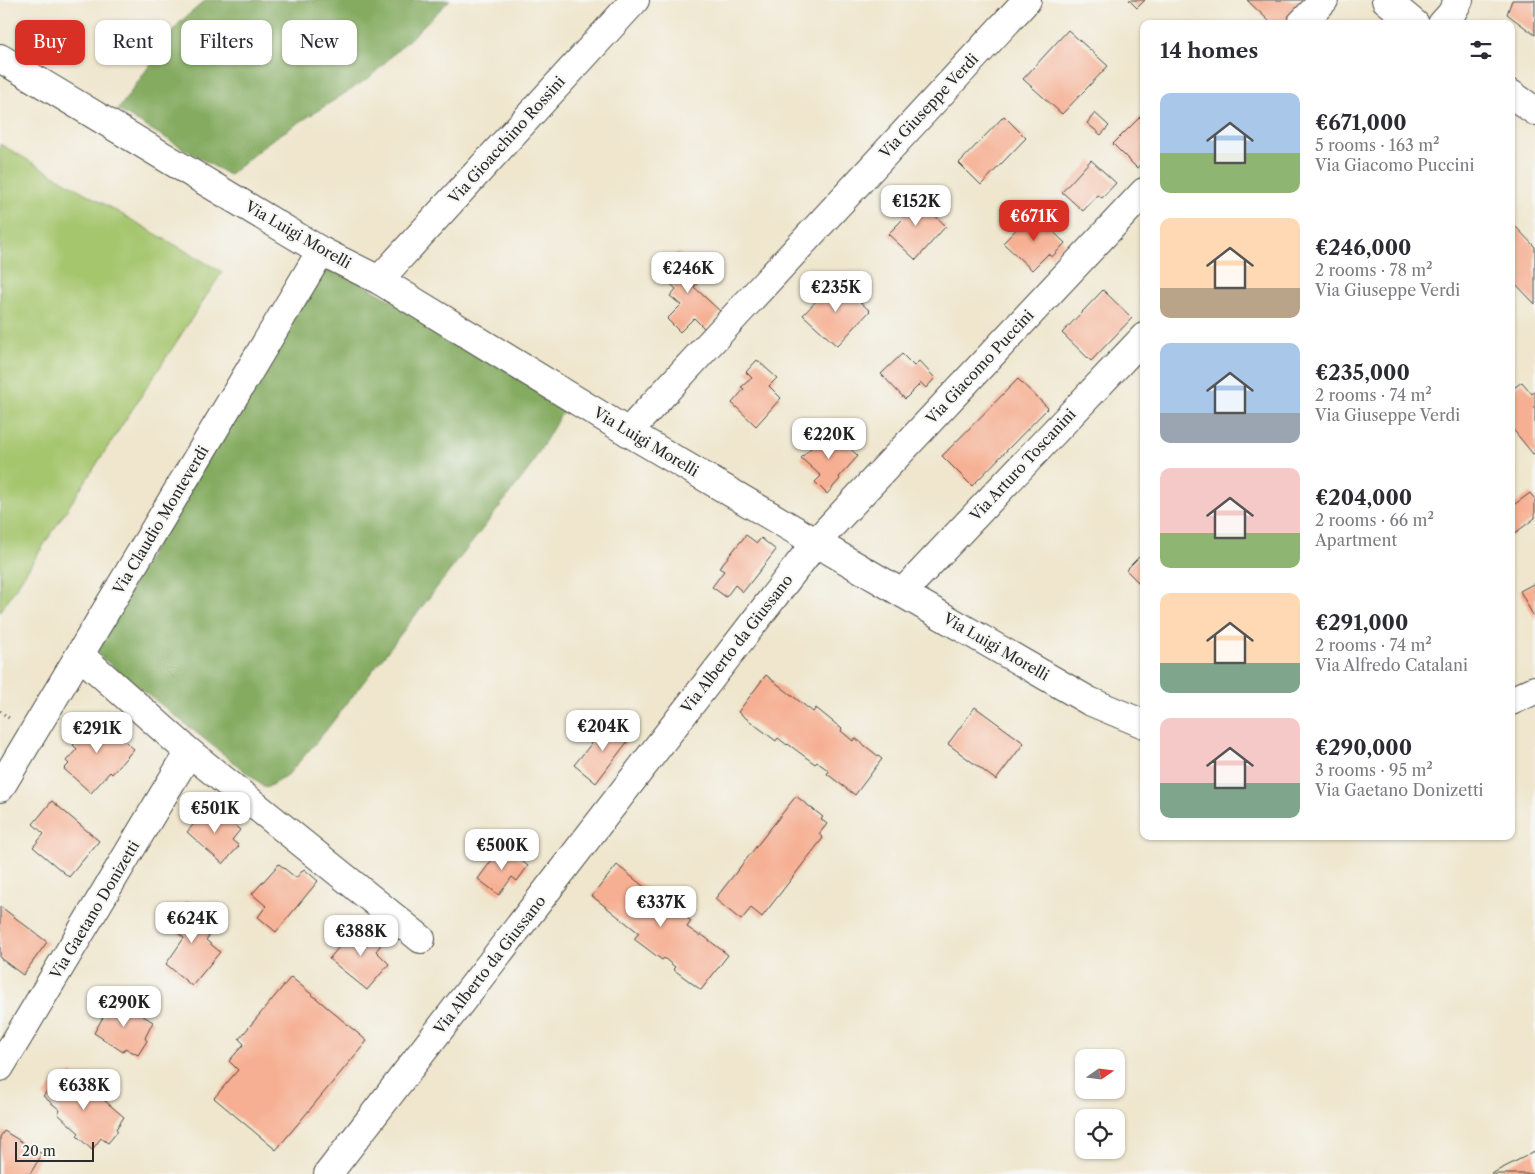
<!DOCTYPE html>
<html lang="en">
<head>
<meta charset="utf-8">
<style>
  body { margin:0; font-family:"Libre Caslon Text",serif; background:#f2f2f3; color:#2b2b33; height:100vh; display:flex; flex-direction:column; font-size:19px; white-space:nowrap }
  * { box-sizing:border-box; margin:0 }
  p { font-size:16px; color:#7c7c81 }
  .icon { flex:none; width:28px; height:28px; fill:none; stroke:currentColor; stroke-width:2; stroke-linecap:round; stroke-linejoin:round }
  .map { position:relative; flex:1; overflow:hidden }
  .panel { position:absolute; left:1140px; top:20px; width:375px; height:820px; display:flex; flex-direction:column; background:#fff; border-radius:10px; box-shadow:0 1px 4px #0004 }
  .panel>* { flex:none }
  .top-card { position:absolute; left:15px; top:20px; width:475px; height:45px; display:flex; gap:10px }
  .needle { width:32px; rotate:76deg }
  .controls { position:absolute; left:1075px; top:1049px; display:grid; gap:10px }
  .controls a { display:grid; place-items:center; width:50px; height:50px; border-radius:10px; background:#fff; box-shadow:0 1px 4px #0004; font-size:25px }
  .scale { position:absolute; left:15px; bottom:12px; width:79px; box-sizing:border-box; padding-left:5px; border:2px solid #2b2b2b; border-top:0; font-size:14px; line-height:18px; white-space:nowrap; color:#2b2b2b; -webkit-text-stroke:4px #f6f6f2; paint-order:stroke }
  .price { position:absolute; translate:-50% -42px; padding:0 11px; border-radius:10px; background:#fff; color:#222; font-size:16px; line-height:32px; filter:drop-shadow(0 1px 2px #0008) }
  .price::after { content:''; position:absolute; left:50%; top:30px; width:15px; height:11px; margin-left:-8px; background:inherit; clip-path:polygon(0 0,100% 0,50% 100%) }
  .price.current { background:#d93025; color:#fff }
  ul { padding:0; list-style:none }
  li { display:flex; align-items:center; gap:15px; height:125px; padding:0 20px }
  li span { display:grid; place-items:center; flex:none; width:140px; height:100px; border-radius:10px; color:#555 }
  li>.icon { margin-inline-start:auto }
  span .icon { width:60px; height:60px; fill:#fffc; stroke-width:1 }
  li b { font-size:21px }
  h2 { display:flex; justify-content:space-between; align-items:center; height:60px; padding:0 20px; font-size:21px }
  .chip { padding:0 18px; border-radius:10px; background:#fff; box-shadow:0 1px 4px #0004; font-size:18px; line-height:45px }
  .chip.current { background:#d93025; color:#fff }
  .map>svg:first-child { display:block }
</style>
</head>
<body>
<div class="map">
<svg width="1535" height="1174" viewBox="0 0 1535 1174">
  <rect width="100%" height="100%" fill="#f6f6f2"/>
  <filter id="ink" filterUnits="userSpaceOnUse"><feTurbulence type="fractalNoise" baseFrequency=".02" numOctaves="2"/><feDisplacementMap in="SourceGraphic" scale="10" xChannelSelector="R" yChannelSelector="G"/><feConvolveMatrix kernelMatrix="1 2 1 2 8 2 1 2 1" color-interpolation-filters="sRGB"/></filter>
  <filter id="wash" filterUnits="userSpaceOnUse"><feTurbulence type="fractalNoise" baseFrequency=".0096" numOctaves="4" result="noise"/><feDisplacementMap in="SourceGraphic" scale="20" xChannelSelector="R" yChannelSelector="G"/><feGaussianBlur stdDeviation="1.12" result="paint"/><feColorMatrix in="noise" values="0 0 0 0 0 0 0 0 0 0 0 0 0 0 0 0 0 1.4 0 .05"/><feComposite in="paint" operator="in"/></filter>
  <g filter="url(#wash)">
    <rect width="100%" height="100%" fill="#efe6cd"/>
    <path fill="#a6c66e" stroke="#68784c" d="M0 144 222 272 0 612Z"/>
    <g fill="#84ab61" stroke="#586b46">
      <path d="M206 0H450L369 78 270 141 229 175 118 110 180 22Z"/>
      <path d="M329 268 339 270 567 404 529 469 324 733 287 776 266 788 101 657 97 648 310 276Z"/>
    </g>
    <g id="blocks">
      <g fill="#f6af92">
        <path d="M1129 0H1145L1137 8Z"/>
        <path d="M1247 0H1307L1286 24H1272Z"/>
        <path d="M1512 0H1535V35L1507 14Z"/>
        <path d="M1068 30 1108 66 1062 114 1023 79Z"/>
        <path d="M1095 113 1109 126 1101 135 1087 123Z"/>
        <path d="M1143 114 1144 160 1137 168 1113 144Z"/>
        <path d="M1004 116 1026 138 981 185 959 163Z"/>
        <path d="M1091 160 1116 183 1102 198 1098 195 1083 211 1062 192Z"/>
        <path d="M912 194 946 226 916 260 888 234 905 217 895 207 899 202 902 205Z"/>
        <path d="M1033 212 1065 243 1052 257 1048 254 1032 270 1003 243Z"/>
        <path d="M1515 226 1535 247V304L1511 279V229Z"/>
        <path d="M678 252 704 276 694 287 721 312 705 329 694 318 680 332 667 319 681 305 670 296 676 289 659 273Z"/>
        <path d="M836 280 870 311 837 346 803 315Z"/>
        <path d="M1103 290 1132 318 1091 361 1062 333Z"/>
        <path d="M902 354 914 366 919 361 935 378 926 388 921 383 905 399 881 374Z"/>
        <path d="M757 360 777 378 769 386 781 398 756 426 732 403 744 389 741 387 752 378 746 372Z"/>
        <path d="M1018 379 1048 408 972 486 942 456Z"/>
        <path d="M1522 382 1532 394 1535 391V453L1533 454 1511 427V390Z"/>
        <path d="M829 429 858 456 839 477 840 479 827 494 815 482 821 476 801 458Z"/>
        <path d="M1530 493 1535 499V518L1511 536V507Z"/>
        <path d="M746 535 757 543 761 538 776 550 743 592 735 585 726 597 712 587 724 571 719 568Z"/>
        <path d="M1144 552V588L1126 570Z"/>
        <path d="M1535 583V619L1520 591Z"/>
        <path d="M766 675 813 712 816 708 842 729 841 731 853 741 855 738 882 759 855 795 827 774 829 771 817 762 815 764 788 744 787 745 778 738 776 741 738 712Z"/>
        <path d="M975 707 1024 743 996 780 948 744Z"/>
        <path d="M100 714 115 727 112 730 134 749 112 774 110 772 91 793 64 769 69 764 66 761 77 749 73 745Z"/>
        <path d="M610 721 631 737 596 783 574 765Z"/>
        <path d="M796 796 823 817 821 819 827 824 819 834 823 838 762 917 751 908 741 920 715 899Z"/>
        <path d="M52 801 99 841 69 877 33 847 44 834 33 824Z"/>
        <path d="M210 805 240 830 232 840 239 846 223 864 187 832Z"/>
        <path d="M502 846 528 866 517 881 512 877 499 895 478 879Z"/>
        <path d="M279 864 296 878 304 869 318 881 276 932 258 917 266 906 252 894Z"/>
        <path d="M617 865 663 902 665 900 691 921 687 927 700 936 701 934 728 955 701 990 673 969 675 967 664 958 662 960 634 939 639 933 592 896Z"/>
        <path d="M187 901 217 926 206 940 220 952 192 986 166 964 184 938 167 924Z"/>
        <path d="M0 906 47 942 23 975 0 958Z"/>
        <path d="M360 922 383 942 376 951 389 964 367 990 329 959Z"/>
        <path d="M291 977 367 1041 276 1150 214 1098 238 1070 229 1061 244 1044 239 1039Z"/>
        <path d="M114 998 153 1022 145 1038 147 1041 138 1055 125 1048 123 1052 94 1033Z"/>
        <path d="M72 1073 124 1117 116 1129 118 1131 108 1143 101 1138 92 1150 77 1136 79 1133 58 1114 60 1110 43 1096 57 1079 63 1084Z"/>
        <path d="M4 1131 42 1154 30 1174H0V1137Z"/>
        <path d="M1535 1152V1174H1491L1530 1154Z"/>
      </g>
    </g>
  </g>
  <g filter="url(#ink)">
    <use href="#blocks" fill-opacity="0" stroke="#484743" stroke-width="1"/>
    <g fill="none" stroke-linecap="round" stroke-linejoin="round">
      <g stroke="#484743" stroke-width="30">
        <g id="street">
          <path d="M1386 0 1415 24"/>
          <path d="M1301 24 1324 0"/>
          <path d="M1442 24 1451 14 1459 0"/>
          <path d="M1511 94 1535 111"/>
          <path d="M379 280 635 0"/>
          <path d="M628 432 1027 0"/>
          <path d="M902 593 1144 337"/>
          <path d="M81 656 189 752 421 939"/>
          <path d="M0 788 321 251"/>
          <path d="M0 1067 189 752"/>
          <path d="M328 1174 816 542 1144 192"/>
        </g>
      </g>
      <g stroke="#484743" stroke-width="30">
        <g id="secondary">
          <path d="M0 58 321 251 379 280 628 432 902 593 1089 701 1144 724"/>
          <path d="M1511 701 1535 690"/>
        </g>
      </g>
      <path stroke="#484743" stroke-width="3" stroke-dasharray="1 4" stroke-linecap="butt" d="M0 711 10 719"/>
      <use href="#street" stroke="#fff" stroke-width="28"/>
      <use href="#secondary" stroke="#fff" stroke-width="28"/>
    </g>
  </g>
  <g text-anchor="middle" stroke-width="4" stroke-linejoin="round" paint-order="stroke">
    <g font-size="15" fill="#2b2b2b" stroke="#f6f6f2">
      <text transform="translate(929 106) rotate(-47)" y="5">Via Giuseppe Verdi</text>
      <text transform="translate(507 140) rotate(-48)" y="5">Via Gioacchino Rossini</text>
      <text transform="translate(298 235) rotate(30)" y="5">Via Luigi Morelli</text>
      <text transform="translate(980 367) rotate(-47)" y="5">Via Giacomo Puccini</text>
      <text transform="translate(646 442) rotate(31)" y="5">Via Luigi Morelli</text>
      <text transform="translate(1023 465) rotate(-47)" y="5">Via Arturo Toscanini</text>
      <text transform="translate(161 520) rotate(-59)" y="5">Via Claudio Monteverdi</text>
      <text transform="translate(737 644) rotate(-52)" y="5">Via Alberto da Giussano</text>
      <text transform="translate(996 647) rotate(30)" y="5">Via Luigi Morelli</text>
      <text transform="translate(95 910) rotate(-59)" y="5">Via Gaetano Donizetti</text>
      <text transform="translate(490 965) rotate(-52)" y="5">Via Alberto da Giussano</text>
    </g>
  </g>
</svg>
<div class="controls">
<a><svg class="needle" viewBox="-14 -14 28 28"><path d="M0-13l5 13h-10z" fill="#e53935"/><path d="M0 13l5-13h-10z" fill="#7c7c81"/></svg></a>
<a><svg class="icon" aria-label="locate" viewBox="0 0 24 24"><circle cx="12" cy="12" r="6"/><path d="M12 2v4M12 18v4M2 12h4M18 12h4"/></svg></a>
</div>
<div class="scale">20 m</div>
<b class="price" style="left:916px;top:227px">€152K</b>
<b class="price current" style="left:1034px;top:242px">€671K</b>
<b class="price" style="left:688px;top:294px">€246K</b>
<b class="price" style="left:836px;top:313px">€235K</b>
<b class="price" style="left:829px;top:460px">€220K</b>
<b class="price" style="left:603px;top:752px">€204K</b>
<b class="price" style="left:97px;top:754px">€291K</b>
<b class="price" style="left:215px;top:834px">€501K</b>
<b class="price" style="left:502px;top:871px">€500K</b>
<b class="price" style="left:661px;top:928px">€337K</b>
<b class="price" style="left:192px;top:944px">€624K</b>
<b class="price" style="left:361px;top:957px">€388K</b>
<b class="price" style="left:124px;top:1028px">€290K</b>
<b class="price" style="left:84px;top:1111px">€638K</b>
<div class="top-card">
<a class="chip current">Buy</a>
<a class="chip">Rent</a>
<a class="chip">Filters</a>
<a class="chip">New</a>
</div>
<section class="panel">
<h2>14 homes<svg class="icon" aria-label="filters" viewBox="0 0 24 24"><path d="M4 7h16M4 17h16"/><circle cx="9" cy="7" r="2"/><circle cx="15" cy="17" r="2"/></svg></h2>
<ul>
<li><span style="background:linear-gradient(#a9c7e8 60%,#8fb573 0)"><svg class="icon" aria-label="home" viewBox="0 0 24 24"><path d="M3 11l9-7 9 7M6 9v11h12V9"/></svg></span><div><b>€671,000</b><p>5 rooms · 163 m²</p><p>Via Giacomo Puccini</p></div></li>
<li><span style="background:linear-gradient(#ffd9b3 70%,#b9a48a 0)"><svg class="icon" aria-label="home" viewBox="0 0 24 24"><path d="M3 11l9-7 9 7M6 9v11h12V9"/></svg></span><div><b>€246,000</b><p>2 rooms · 78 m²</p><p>Via Giuseppe Verdi</p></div></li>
<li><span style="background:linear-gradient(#a9c7e8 70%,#9aa5b1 0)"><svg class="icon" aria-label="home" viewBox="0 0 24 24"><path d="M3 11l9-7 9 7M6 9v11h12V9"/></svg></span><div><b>€235,000</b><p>2 rooms · 74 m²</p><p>Via Giuseppe Verdi</p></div></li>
<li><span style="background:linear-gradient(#f6c9c9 65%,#8fb573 0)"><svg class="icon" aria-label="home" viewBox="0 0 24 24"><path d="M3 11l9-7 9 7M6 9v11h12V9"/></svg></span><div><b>€204,000</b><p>2 rooms · 66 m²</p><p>Apartment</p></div></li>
<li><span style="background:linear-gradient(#ffd9b3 70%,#7fa58c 0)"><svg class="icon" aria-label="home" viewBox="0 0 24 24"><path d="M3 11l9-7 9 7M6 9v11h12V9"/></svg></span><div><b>€291,000</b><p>2 rooms · 74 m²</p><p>Via Alfredo Catalani</p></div></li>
<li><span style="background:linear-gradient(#f6c9c9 65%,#7fa58c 0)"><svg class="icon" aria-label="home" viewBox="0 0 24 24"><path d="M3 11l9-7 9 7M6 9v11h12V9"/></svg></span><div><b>€290,000</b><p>3 rooms · 95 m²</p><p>Via Gaetano Donizetti</p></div></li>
</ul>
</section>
</div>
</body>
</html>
